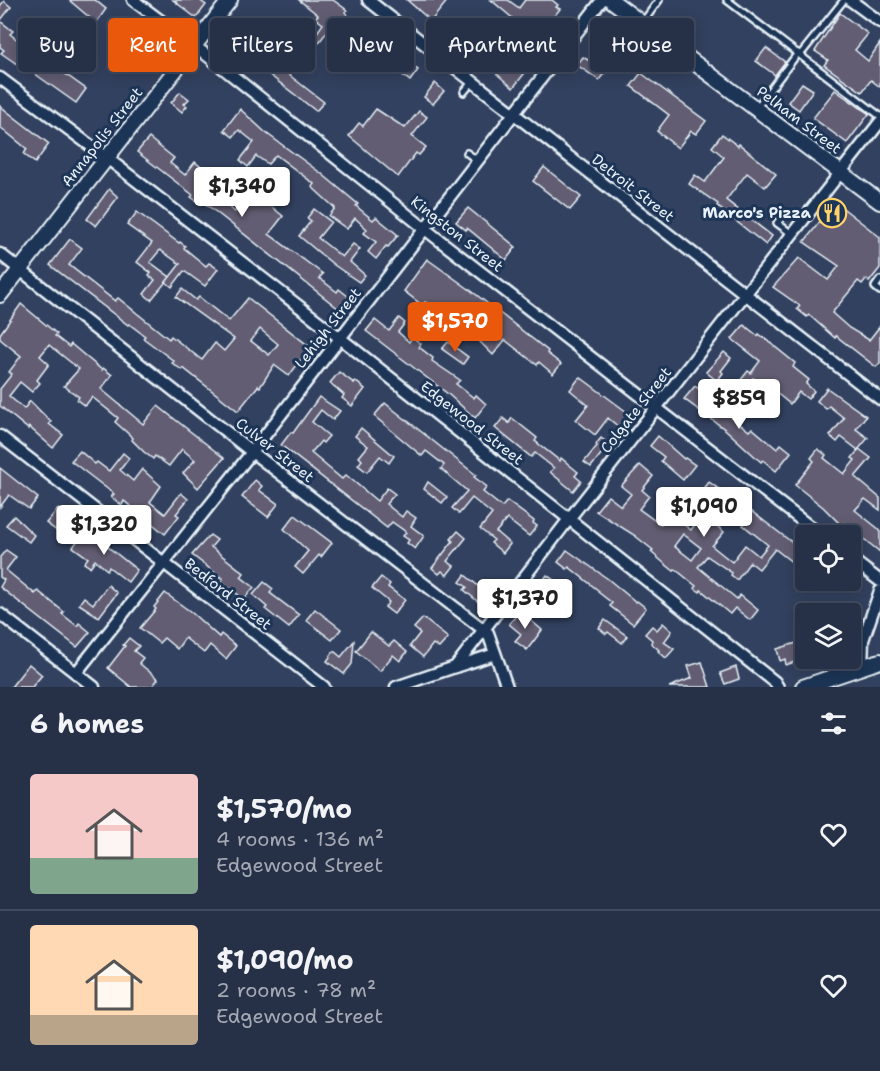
<!DOCTYPE html>
<html lang="en">
<head>
<meta charset="utf-8">
<style>
  body { margin:0; font-family:"Shantell Sans",sans-serif; background:#2e394e; color:#f1f3f6; height:100vh; display:flex; flex-direction:column; font-size:22px; white-space:nowrap }
  * { box-sizing:border-box; margin:0 }
  p { font-size:20px; color:#a4a9b4 }
  .icon { flex:none; width:33px; height:33px; fill:none; stroke:currentColor; stroke-width:2; stroke-linecap:round; stroke-linejoin:round }
  .map { position:relative; height:687px; overflow:hidden }
  .side { display:flex; flex-direction:column; background:#263147; flex:1 }
  .side>* { flex:none }
  .hud { position:absolute; left:18px; top:18px; width:844px; height:54px; display:flex; gap:12px }
  .buttons { position:absolute; left:795px; top:525px; display:grid; gap:12px }
  .buttons a { display:grid; place-items:center; width:66px; height:66px; border-radius:6px; background:#263147; box-shadow:0 3px 15px #0003,0 0 0 2px #424c60; font-size:30px }
  .price { position:absolute; translate:-50% -51px; padding:0 14px; border-radius:6px; background:#fff; color:#222; font-size:20px; line-height:39px; filter:drop-shadow(0 2px 3px #0008) }
  .price::after { content:''; position:absolute; left:50%; top:36px; width:18px; height:14px; margin-left:-9px; background:inherit; clip-path:polygon(0 0,100% 0,50% 100%) }
  .price.active { background:#ea580c; color:#fff }
  ul { padding:0; list-style:none }
  li { display:flex; align-items:center; gap:18px; height:150px; padding:0 30px }
  li+li { border-top:2px solid #424c60 }
  li span { display:grid; place-items:center; flex:none; width:168px; height:120px; border-radius:6px; color:#555 }
  li>.icon { margin-inline-start:auto }
  span .icon { width:72px; height:72px; fill:#fffc; stroke-width:1 }
  li b { font-size:26px }
  h2 { display:flex; justify-content:space-between; align-items:center; height:72px; padding:0 30px; font-size:26px }
  .pill { padding:0 21px; border-radius:6px; background:#263147; box-shadow:0 3px 15px #0003,0 0 0 2px #424c60; font-size:21px; line-height:54px }
  .pill.active { background:#ea580c; color:#fff }
  .map>svg:first-child { display:block }
</style>
</head>
<body>
<div class="map">
<svg width="880" height="687" viewBox="0 0 880 687">
  <rect width="100%" height="100%" fill="#32415f"/>
  <filter id="ink" filterUnits="userSpaceOnUse"><feTurbulence type="fractalNoise" baseFrequency=".0167" numOctaves="2"/><feDisplacementMap in="SourceGraphic" scale="12" xChannelSelector="R" yChannelSelector="G"/><feConvolveMatrix kernelMatrix="1 2 1 2 8 2 1 2 1" color-interpolation-filters="sRGB"/></filter>
  <g filter="url(#ink)">
    <g fill="#625d72" stroke="#e8f1f8" stroke-width="1.5" fill-rule="evenodd">
      <path d="M69 0H95L106 9 96 23Z"/>
      <path d="M173 0H199L206 5 196 18Z"/>
      <path d="M299 0H333L347 10 345 12 349 17 363 27 352 42 333 27 331 30 329 29 317 45 311 41 323 24 315 18 318 15Z"/>
      <path d="M407 0H448L431 21Z"/>
      <path d="M491 0H508L519 8 525 0H552L558 5 556 7 560 9 550 21 554 24 549 30 545 27 539 35 518 19 516 21Z"/>
      <path d="M4 1 11 7 0 21 13 31 10 34 46 62 47 61 86 89 76 103 28 69 27 71 1 53 4 50 0 47V6Z"/>
      <path d="M840 13 868 34 855 50 868 61 880 43V87L871 80 862 92 824 65 828 60 815 51Z"/>
      <path d="M456 25 471 37 473 33 493 47 504 31 526 46 512 64 524 74 513 88 490 68 491 67 473 53 472 54 449 34Z"/>
      <path d="M253 47 261 53 266 47 272 52 267 58 324 102 316 111 245 56Z"/>
      <path d="M766 48 785 62 775 75 756 61Z"/>
      <path d="M395 52 418 70 410 81 396 70 394 73 384 66Z"/>
      <path d="M583 57 606 71 599 80 577 65Z"/>
      <path d="M641 73 706 121 696 134 691 131 678 148 657 131 669 115 631 86Z"/>
      <path d="M435 83 444 91 433 104 424 97Z"/>
      <path d="M802 83 813 90 799 110 788 102Z"/>
      <path d="M835 90 869 114 847 143 813 118Z"/>
      <path d="M180 92 189 99 184 104 187 106 182 112 171 103Z"/>
      <path d="M0 106 49 144 35 163 24 154 27 149 0 127Z"/>
      <path d="M240 109 266 133 322 174 358 204 356 206 373 220 376 217 398 235 388 247 386 246 376 259 368 252 376 242 364 233 367 229 355 218 347 229 329 216 335 208 312 187 314 184 276 155 268 164 256 156 248 167 240 160 254 142 239 130 233 137 224 130Z"/>
      <path d="M376 109 405 128 419 111 427 117 412 136 426 147 419 155 416 153 398 177 349 136 359 123 363 126Z"/>
      <path d="M722 134 738 146 739 144 776 174 765 187 747 173 726 200 772 236 766 245 717 206 718 204 689 184 695 175 705 182 724 157 712 147Z"/>
      <path d="M149 138 174 158 170 163 185 175 195 162 221 183 214 191 225 200 223 202 235 212 247 195 259 203 262 199 283 216 269 234 323 274 319 278 337 292 339 289 349 297 339 309 216 212 203 202 201 204 191 197 193 195 137 152Z"/>
      <path d="M544 167 581 197 570 210 533 181Z"/>
      <path d="M109 189 118 197 96 226 87 219Z"/>
      <path d="M835 202 880 237V268L869 282 866 279 862 284 858 281 832 313 849 328 869 340 880 326V363L876 367 836 336 835 338 809 315 807 317 797 309 800 306 773 287 799 258 828 280 839 266 804 242Z"/>
      <path d="M468 208 516 247 506 260 467 228 466 230 456 222Z"/>
      <path d="M314 209 331 222 318 238 327 245 342 257 353 244 360 249 350 262 365 275 359 282 334 265 299 236 311 221 307 218Z"/>
      <path d="M137 212 179 243 180 242 185 246 184 248 206 266 209 263 218 269 205 286 184 271 172 287 166 282 180 264 160 250 150 262 170 277 151 300 144 294 155 280 149 276 151 273 137 262 152 243 127 225Z"/>
      <path d="M70 239 82 248 69 265 115 301 118 298 169 339 171 336 202 360 215 343 224 351 234 339 176 297 182 289 196 300 199 297 229 321 248 298 310 347 289 376 274 365 260 387 258 386 238 411 183 368 182 370 172 363 174 361 143 338 145 336 129 324 128 325 50 265ZM260 329 278 344 269 355 251 341Z"/>
      <path d="M427 259 469 289 548 351 547 353 561 364 553 374 539 362 537 365 505 340 493 355 480 342 489 331 475 321 472 325 469 323 463 331 430 305 425 302 422 305 404 291Z"/>
      <path d="M21 304 57 334 55 336 69 347 71 344 102 370 103 368 112 375 101 389 143 424 158 406 224 458 198 488 183 473 195 460 182 449 169 466 155 456 153 459 144 452 132 440 133 438 115 422 118 418 92 397 85 406 77 400 79 397 64 386 79 369 49 345 40 356 49 364 37 380 40 383 32 392 20 382 9 396 24 409 30 401 51 422 49 424 63 435 53 448 29 427 28 429 0 406V389L12 374 9 372 21 356 0 339V334Z"/>
      <path d="M399 318 405 323 398 332 409 342 412 337 421 344 419 347 433 358 432 361 460 380 456 384 474 398 476 395 486 404 475 418 448 394 366 331 375 320 389 331Z"/>
      <path d="M744 325 758 336 759 334 795 363 793 367 809 380 806 384 814 391 808 399 799 392 790 404 769 387 767 390 753 378 744 390 757 400 752 406 732 391 748 371 751 373 760 361 732 339Z"/>
      <path d="M448 342 468 357 463 364 442 349Z"/>
      <path d="M724 352 731 358 721 371 723 373 717 381 706 372Z"/>
      <path d="M339 372 354 383 355 381 365 389 352 406 342 398 344 395 330 383Z"/>
      <path d="M580 377 631 415 620 428 608 418 595 435 576 420 588 405 570 390Z"/>
      <path d="M695 386 733 415 731 417 749 431 752 428 777 449 781 444 791 452 776 471 763 460 761 462 726 430 684 399Z"/>
      <path d="M827 388 866 416 856 429 868 438 858 450 841 437 837 442 830 436 844 418 829 406 826 409 817 401Z"/>
      <path d="M319 397 340 411 333 420 321 410 312 422 329 436 323 443 321 441 311 453 342 479 346 475 377 501 387 488 395 494 386 504 402 517 406 511 416 518 411 526 424 536 415 549 407 543 409 540 403 536 406 532 392 522 387 528 281 445 291 432 293 433Z"/>
      <path d="M385 403 476 475 474 477 487 487 483 492 502 507 507 501 534 521 533 523 537 526 529 536 507 519 496 532 510 544 503 553 491 543 494 540 480 529 492 514 472 498 459 514 452 508 467 491 441 469 444 465 426 451 422 456 374 416Z"/>
      <path d="M503 418 509 423 512 418 537 438 535 441 560 461 561 458 578 472 575 476 581 481 573 491 550 472 554 468 535 453 531 457 495 428Z"/>
      <path d="M361 428 394 456 389 463 380 456 367 472 358 465 362 460 359 457 368 446 355 436Z"/>
      <path d="M658 436 684 459 685 458 695 465 683 480 661 461 664 457 650 446Z"/>
      <path d="M601 438 609 444 591 467 584 462 597 446 596 444Z"/>
      <path d="M818 449 826 455 824 458 844 474 855 460 852 458 859 449 871 458 855 477 880 498V510L865 499 855 510 880 530V552L844 523 842 526 823 507 795 485 814 461 811 458Z"/>
      <path d="M80 451 95 464 97 462 109 471 123 453 129 458 120 470 133 481 142 469 161 486 150 502 165 514 181 493 188 499 176 514 179 516 165 534 124 501 122 505 111 497 114 494 71 461Z"/>
      <path d="M640 465 653 476 642 490 649 496 639 509 661 525 670 514 691 530 706 510 691 498 697 491 700 494 709 482 723 492 725 490 741 503 743 501 749 506 747 508 806 553V573L775 549 759 569 750 562 737 580 731 575 732 573 707 556 698 567 737 599 740 595 758 610 750 620 735 608 730 614 701 590 700 592 694 588 696 586 675 569 674 571 665 564 651 552 653 550 634 535 596 511 608 496 621 506 631 494 621 486ZM727 508 745 522 743 525 768 545 759 556 745 545 732 562 712 546 724 532 710 520 719 509 724 511ZM683 534 701 548 692 560 674 546Z"/>
      <path d="M0 468 38 498 29 509 9 495 0 507Z"/>
      <path d="M255 480 262 486 259 490 278 504 268 517 242 497Z"/>
      <path d="M428 482 447 497 442 503 424 489Z"/>
      <path d="M58 509 68 517 57 531 46 523Z"/>
      <path d="M295 515 332 543 321 557 319 555 303 574 295 567 308 551 284 529Z"/>
      <path d="M14 516 34 535 29 542 6 525Z"/>
      <path d="M88 531 137 570 128 582 109 567 107 570 95 560 90 567 84 563 88 558 73 547 80 537 82 538Z"/>
      <path d="M458 531 466 538 447 561 454 566 447 575 442 571 439 574 432 568 453 541 451 539Z"/>
      <path d="M210 535 217 540 211 547 244 573 241 577 254 587 244 599 221 582 223 579 192 555Z"/>
      <path d="M6 550 16 557 6 570 35 594 38 591 64 612 62 614 77 626 79 623 90 632 77 647 0 587 4 580 0 577V557Z"/>
      <path d="M567 550 608 579 636 602 637 601 646 608 633 624 610 606 612 603 598 592 599 591 569 567 567 569 558 562Z"/>
      <path d="M465 575 489 595 482 605 464 590 467 587 460 582Z"/>
      <path d="M547 575 555 581 540 603 532 597Z"/>
      <path d="M381 577 390 584 388 587 405 600 394 614 385 607 389 602 372 588Z"/>
      <path d="M264 582 273 589 270 593 299 615 289 628 265 609 267 607 253 595Z"/>
      <path d="M108 585 117 593 99 617 79 604 84 597 93 604Z"/>
      <path d="M165 593 191 612 219 637 221 634 236 646 226 659 210 645 204 653 185 638 177 649 164 638 159 643 140 628 156 609 154 607Z"/>
      <path d="M315 609 341 629 332 640 306 620Z"/>
      <path d="M520 611 542 630 527 650 515 641 521 634 509 624Z"/>
      <path d="M423 618 448 638 439 648 433 644 423 657 410 646 420 633 414 628Z"/>
      <path d="M605 620 627 636 622 643 608 632 606 634 599 628Z"/>
      <path d="M663 623 672 631 664 642 674 649 666 658 658 651 659 650 651 643 652 640 645 634 652 626 657 630Z"/>
      <path d="M371 632 389 646 394 641 407 652 400 661 393 655 380 671 356 651Z"/>
      <path d="M129 638 139 646 134 651 143 658 139 663 158 679 152 687H131L108 668 125 646 123 645Z"/>
      <path d="M806 640V658L786 665 785 659 780 661 777 649Z"/>
      <path d="M354 641 352 664 344 674 327 661 334 651 341 657Z"/>
      <path d="M702 662 710 687H669L692 678 688 666Z"/>
      <path d="M29 664 42 675 32 687H11Z"/>
      <path d="M736 667 739 679 725 684 720 673Z"/>
    </g>
    <g fill="none" stroke-linecap="round" stroke-linejoin="round">
      <g stroke="#e8f1f8" stroke-width="10">
        <g id="lane">
          <path d="M727 0 880 116"/>
          <path d="M643 22 659 0"/>
          <path d="M800 55 844 0"/>
          <path d="M464 92 472 82"/>
          <path d="M757 107 798 53"/>
          <path d="M467 153 477 160"/>
          <path d="M783 216 777 223 792 234"/>
          <path d="M880 280 875 287 880 291"/>
        </g>
      </g>
      <g stroke="#e8f1f8" stroke-width="15">
        <g id="street">
          <path d="M133 0 204 53 434 236 822 536"/>
          <path d="M368 0 880 399"/>
          <path d="M850 0 880 22"/>
          <path d="M0 78 107 158 349 345 775 682 778 687"/>
          <path d="M0 254 252 452 488 633 507 687"/>
          <path d="M0 436 324 687"/>
          <path d="M850 558 880 581"/>
          <path d="M0 614 94 687"/>
          <path d="M455 667 495 654"/>
          <path d="M862 667 863 640 880 591"/>
          <path d="M76 673 252 452 602 0"/>
          <path d="M396 687 455 667 569 519 880 122"/>
        </g>
      </g>
      <g stroke="#e8f1f8" stroke-width="18">
        <g id="secondary">
          <path d="M611 0 880 202"/>
          <path d="M0 295 230 0"/>
          <path d="M803 687 880 661"/>
        </g>
      </g>
      <use href="#lane" stroke="#1d3557" stroke-width="5"/>
      <use href="#street" stroke="#1d3557" stroke-width="10"/>
      <use href="#secondary" stroke="#1d3557" stroke-width="14"/>
    </g>
  </g>
  <defs>
    <g id="restaurant-ring" transform="scale(1.5)"><circle r="9.5" fill="#1d3557" stroke="#ffd166" stroke-width="1.5"/><path d="M-5-6h1v4h1v-4h1v4h1v-4h1v5L-1.5 .5V6h-2V.5L-5-1ZM5-6V6H3V1.5H1.5Q1.5-4 5-6Z" fill="#ffd166"/></g>
  </defs>
  <g fill-rule="evenodd">
    <use href="#restaurant-ring" x="832" y="213"/>
  </g>
  <g text-anchor="middle" stroke-width="6" stroke-linejoin="round" paint-order="stroke">
    <g font-size="15" fill="#e8f1f8" stroke="#1d3557">
      <text transform="translate(799 120) rotate(37)" y="5">Pelham Street</text>
      <text transform="translate(102 137) rotate(-52)" y="5">Annapolis Street</text>
      <text transform="translate(633 188) rotate(38)" y="5">Detroit Street</text>
      <text transform="translate(457 234) rotate(38)" y="5">Kingston Street</text>
      <text transform="translate(328 328) rotate(-52)" y="5">Lehigh Street</text>
      <text transform="translate(636 410) rotate(-52)" y="5">Colgate Street</text>
      <text transform="translate(472 423) rotate(38)" y="5">Edgewood Street</text>
      <text transform="translate(275 450) rotate(38)" y="5">Culver Street</text>
      <text transform="translate(228 594) rotate(38)" y="5">Bedford Street</text>
    </g>
    <g font-size="15" font-weight="bold" fill="#e8f1f8" stroke="#1d3557" text-anchor="end">
      <text x="811" y="218">Marco's Pizza</text>
    </g>
  </g>
</svg>
<div class="buttons">
<a><svg class="icon" aria-label="locate" viewBox="0 0 24 24"><circle cx="12" cy="12" r="6"/><path d="M12 2v4M12 18v4M2 12h4M18 12h4"/></svg></a>
<a><svg class="icon" aria-label="layers" viewBox="0 0 24 24"><path d="M12 4l9 5-9 5-9-5zM3 14l9 5 9-5"/></svg></a>
</div>
<b class="price" style="left:242px;top:218px">$1,340</b>
<b class="price active" style="left:455px;top:353px">$1,570</b>
<b class="price" style="left:739px;top:430px">$859</b>
<b class="price" style="left:704px;top:538px">$1,090</b>
<b class="price" style="left:104px;top:556px">$1,320</b>
<b class="price" style="left:525px;top:630px">$1,370</b>
<div class="hud">
<a class="pill">Buy</a>
<a class="pill active">Rent</a>
<a class="pill">Filters</a>
<a class="pill">New</a>
<a class="pill">Apartment</a>
<a class="pill">House</a>
</div>
</div>
<section class="side">
<h2>6 homes<svg class="icon" aria-label="filters" viewBox="0 0 24 24"><path d="M4 7h16M4 17h16"/><circle cx="9" cy="7" r="2"/><circle cx="15" cy="17" r="2"/></svg></h2>
<ul>
<li><span style="background:linear-gradient(#f6c9c9 70%,#7fa58c 0)"><svg class="icon" aria-label="home" viewBox="0 0 24 24"><path d="M3 11l9-7 9 7M6 9v11h12V9"/></svg></span><div><b>$1,570/mo</b><p>4 rooms · 136 m²</p><p>Edgewood Street</p></div><svg class="icon" aria-label="heart" viewBox="0 0 24 24"><path d="M12 20l-8-8c-3-5 5-10 8-4 3-6 11-1 8 4z"/></svg></li>
<li><span style="background:linear-gradient(#ffd9b3 75%,#b9a48a 0)"><svg class="icon" aria-label="home" viewBox="0 0 24 24"><path d="M3 11l9-7 9 7M6 9v11h12V9"/></svg></span><div><b>$1,090/mo</b><p>2 rooms · 78 m²</p><p>Edgewood Street</p></div><svg class="icon" aria-label="heart" viewBox="0 0 24 24"><path d="M12 20l-8-8c-3-5 5-10 8-4 3-6 11-1 8 4z"/></svg></li>
</ul>
</section>
</body>
</html>
